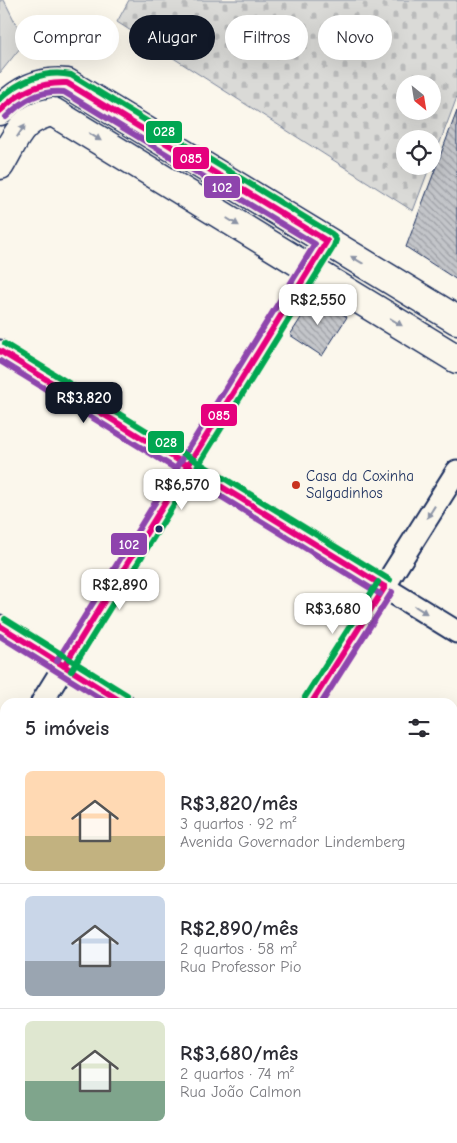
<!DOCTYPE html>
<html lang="pt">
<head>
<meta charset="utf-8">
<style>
  body { margin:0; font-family:"Comic Neue",sans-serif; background:#f7f7f7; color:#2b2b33; height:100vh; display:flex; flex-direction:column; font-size:19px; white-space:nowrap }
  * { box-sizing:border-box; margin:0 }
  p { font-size:16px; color:#7c7c81 }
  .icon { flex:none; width:28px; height:28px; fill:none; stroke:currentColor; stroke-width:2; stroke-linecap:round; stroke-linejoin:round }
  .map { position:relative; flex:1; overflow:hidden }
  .side { position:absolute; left:0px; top:698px; width:458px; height:446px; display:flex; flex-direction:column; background:#fff; border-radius:15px 15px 0 0; box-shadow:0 5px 20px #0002 }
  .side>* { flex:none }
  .guide { position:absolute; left:15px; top:15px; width:428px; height:45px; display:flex; gap:10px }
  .needle { width:32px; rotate:150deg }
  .controls { position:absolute; left:396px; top:75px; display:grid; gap:10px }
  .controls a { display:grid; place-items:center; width:45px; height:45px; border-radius:50%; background:#fff; box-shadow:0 5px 20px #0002; font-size:25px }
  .price { position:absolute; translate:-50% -42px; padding:0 11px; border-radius:10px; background:#fff; color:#222; font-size:16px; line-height:32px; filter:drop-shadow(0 1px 2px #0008) }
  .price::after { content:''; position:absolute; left:50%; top:30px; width:15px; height:11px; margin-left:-8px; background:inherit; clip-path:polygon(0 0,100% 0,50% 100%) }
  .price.current { background:#111827; color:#fff }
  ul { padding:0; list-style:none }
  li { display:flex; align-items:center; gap:15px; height:125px; padding:0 25px }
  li+li { border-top:1px solid #e1e1e2 }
  li span { display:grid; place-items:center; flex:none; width:140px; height:100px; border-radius:8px; color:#555 }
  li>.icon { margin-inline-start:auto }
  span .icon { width:60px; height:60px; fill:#fffc; stroke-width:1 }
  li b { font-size:21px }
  h2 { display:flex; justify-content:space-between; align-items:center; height:60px; padding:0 25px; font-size:21px }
  .pill { padding:0 18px; border-radius:22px; background:#fff; box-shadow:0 5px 20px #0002; font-size:18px; line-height:45px }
  .pill.current { background:#111827; color:#fff }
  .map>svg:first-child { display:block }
</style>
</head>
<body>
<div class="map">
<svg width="457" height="1143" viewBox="0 0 457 1143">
  <defs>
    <pattern id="cemetery-stones" width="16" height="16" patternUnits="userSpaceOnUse" patternTransform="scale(1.25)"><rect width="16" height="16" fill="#dadad7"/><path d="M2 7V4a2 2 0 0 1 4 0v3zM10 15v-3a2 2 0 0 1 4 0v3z" fill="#babbbb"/></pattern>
    <pattern id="building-back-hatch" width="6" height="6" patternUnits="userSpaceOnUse" patternTransform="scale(1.25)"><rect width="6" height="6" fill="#c3c5c9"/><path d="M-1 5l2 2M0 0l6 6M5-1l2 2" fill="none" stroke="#9ea0a6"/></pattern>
  </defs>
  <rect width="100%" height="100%" fill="#fbf7ec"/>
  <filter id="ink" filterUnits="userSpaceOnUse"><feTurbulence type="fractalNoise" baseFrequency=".02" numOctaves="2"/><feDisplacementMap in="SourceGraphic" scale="10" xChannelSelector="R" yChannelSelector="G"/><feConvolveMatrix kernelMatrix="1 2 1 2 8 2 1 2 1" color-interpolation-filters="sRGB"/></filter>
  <g filter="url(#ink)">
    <path fill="url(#cemetery-stones)" stroke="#7a849a" fill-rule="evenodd" d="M129 0H457V97L433 161 432 139H405V166H430L413 211 117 22ZM405 84H432V111H405Z"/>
    <path fill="#dadad7" stroke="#7a849a" d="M0 0H4L25 42 0 73Z"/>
    <g fill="url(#building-back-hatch)" stroke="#1b2f5e">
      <path d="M457 111V280L406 247Z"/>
      <path d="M315 296 347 317 322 356 290 335Z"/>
    </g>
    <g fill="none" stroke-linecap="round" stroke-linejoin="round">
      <g stroke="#1b2f5e" stroke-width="25">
        <g id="minor">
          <path d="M0 351 457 632"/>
          <path d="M0 626 122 702"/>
          <path d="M42 702 310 269"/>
          <path d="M312 702 457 471"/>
          <path d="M0 770 5 762"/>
          <path d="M452 907 457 910"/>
          <path d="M37 1143 40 1139"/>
        </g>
      </g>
      <g stroke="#1b2f5e" stroke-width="30">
        <g id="tertiary">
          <path d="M0 906 5 909"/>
          <path d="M376 1139 383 1143"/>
        </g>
      </g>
      <g stroke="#1b2f5e" stroke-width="31">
        <g id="primary">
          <path d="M0 111C18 91 40 80 67 83L457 320"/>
          <path d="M0 165C16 138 20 118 53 112L457 359"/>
        </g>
      </g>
      <use href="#minor" stroke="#fbf7ec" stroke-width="21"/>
      <use href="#tertiary" stroke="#fbf7ec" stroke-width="26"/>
      <use href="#primary" stroke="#fbf7ec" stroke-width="28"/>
      <g stroke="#fbf7ec" stroke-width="10">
        <g id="bus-1">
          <path d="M0 111C19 92 39 82 67 83L327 241 64 666"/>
          <path d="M0 351 385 587"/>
          <path d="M0 626 122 702"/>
          <path d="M312 702 385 587"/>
        </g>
      </g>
      <g stroke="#fbf7ec" stroke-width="10">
        <g id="bus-2">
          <path d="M6 117C23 100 40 90 64 92L315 244 57 661"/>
          <path d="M0 361 380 594"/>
          <path d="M0 636 106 702"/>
          <path d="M322 702 392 592"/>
        </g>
      </g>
      <g stroke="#fbf7ec" stroke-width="10">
        <g id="bus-3">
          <path d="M0 99C19 81 45 69 71 75L332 234 336 240 334 246 71 671"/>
          <path d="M5 344 390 580"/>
          <path d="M5 619 127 695"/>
          <path d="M305 697 378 582"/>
        </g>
      </g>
      <use href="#bus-1" stroke="#e5007d" stroke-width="6"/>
      <use href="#bus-2" stroke="#8e44ad" stroke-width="6"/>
      <use href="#bus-3" stroke="#00a651" stroke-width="6"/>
    </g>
    <defs><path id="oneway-solid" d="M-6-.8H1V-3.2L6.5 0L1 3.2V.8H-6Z" transform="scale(1.25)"/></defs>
    <g fill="#8b93a5">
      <use href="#oneway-solid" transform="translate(21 131) rotate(-56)"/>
      <use href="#oneway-solid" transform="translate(95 137) rotate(32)"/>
      <use href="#oneway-solid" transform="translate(233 222) rotate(32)"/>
      <use href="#oneway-solid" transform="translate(357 260) rotate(-149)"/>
      <use href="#oneway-solid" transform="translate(396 322) rotate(32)"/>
      <use href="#oneway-solid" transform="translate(431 512) rotate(122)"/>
      <use href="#oneway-solid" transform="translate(421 610) rotate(32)"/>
    </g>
  </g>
  <circle fill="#c8321e" stroke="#fbf7ec" stroke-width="2" cx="296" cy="485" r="5"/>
  <circle fill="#1b2f5e" stroke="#fbf7ec" stroke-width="2" cx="159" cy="529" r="4.5"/>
  <g text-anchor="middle" stroke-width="4" stroke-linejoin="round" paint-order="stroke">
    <g font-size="15" fill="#1b2f5e" stroke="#fbf7ec" text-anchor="start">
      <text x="306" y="481">Casa da Coxinha<tspan x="306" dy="17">Salgadinhos</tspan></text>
    </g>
  </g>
  <g stroke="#fbf7ec" stroke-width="2">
    <rect x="145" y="120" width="38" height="24" rx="5" fill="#00a651"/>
    <rect x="172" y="146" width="38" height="24" rx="5" fill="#e5007d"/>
    <rect x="203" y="175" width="38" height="24" rx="5" fill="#8e44ad"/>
    <rect x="200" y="403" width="38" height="24" rx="5" fill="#e5007d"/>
    <rect x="147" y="430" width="38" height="24" rx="5" fill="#00a651"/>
    <rect x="110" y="532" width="38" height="24" rx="5" fill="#8e44ad"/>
  </g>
  <g font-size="14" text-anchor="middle" font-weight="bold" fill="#fff">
    <text x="164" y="136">028</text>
    <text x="191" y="163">085</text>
    <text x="222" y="192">102</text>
    <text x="219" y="420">085</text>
    <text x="166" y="447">028</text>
    <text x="129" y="549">102</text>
  </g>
</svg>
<div class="controls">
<a><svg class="needle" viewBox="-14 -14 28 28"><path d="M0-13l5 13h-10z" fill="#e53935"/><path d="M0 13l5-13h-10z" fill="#7c7c81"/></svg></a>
<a><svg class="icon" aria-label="locate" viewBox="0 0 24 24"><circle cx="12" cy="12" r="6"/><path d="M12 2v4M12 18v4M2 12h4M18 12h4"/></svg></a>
</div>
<b class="price" style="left:318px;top:326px">R$2,550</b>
<b class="price current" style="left:84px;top:424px">R$3,820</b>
<b class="price" style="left:182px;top:511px">R$6,570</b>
<b class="price" style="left:120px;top:611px">R$2,890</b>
<b class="price" style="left:333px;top:635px">R$3,680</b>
<div class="guide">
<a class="pill">Comprar</a>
<a class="pill current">Alugar</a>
<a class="pill">Filtros</a>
<a class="pill">Novo</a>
</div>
<section class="side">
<h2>5 imóveis<svg class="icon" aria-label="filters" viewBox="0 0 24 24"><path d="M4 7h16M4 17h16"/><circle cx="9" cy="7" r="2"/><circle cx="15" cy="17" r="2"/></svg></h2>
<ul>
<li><span style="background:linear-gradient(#ffd9b3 65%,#c2b280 0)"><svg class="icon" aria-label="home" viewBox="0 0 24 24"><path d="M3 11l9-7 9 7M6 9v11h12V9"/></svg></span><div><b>R$3,820/mês</b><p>3 quartos · 92 m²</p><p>Avenida Governador Lindemberg</p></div></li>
<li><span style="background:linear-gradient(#c9d6e8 65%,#9aa5b1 0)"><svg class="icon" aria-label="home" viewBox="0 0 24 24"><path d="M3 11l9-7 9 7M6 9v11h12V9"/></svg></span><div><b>R$2,890/mês</b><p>2 quartos · 58 m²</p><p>Rua Professor Pio</p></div></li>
<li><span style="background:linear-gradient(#dfe7d0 60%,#7fa58c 0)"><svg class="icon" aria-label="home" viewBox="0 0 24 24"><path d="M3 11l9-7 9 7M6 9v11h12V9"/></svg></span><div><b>R$3,680/mês</b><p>2 quartos · 74 m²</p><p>Rua João Calmon</p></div></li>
</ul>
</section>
</div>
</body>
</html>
